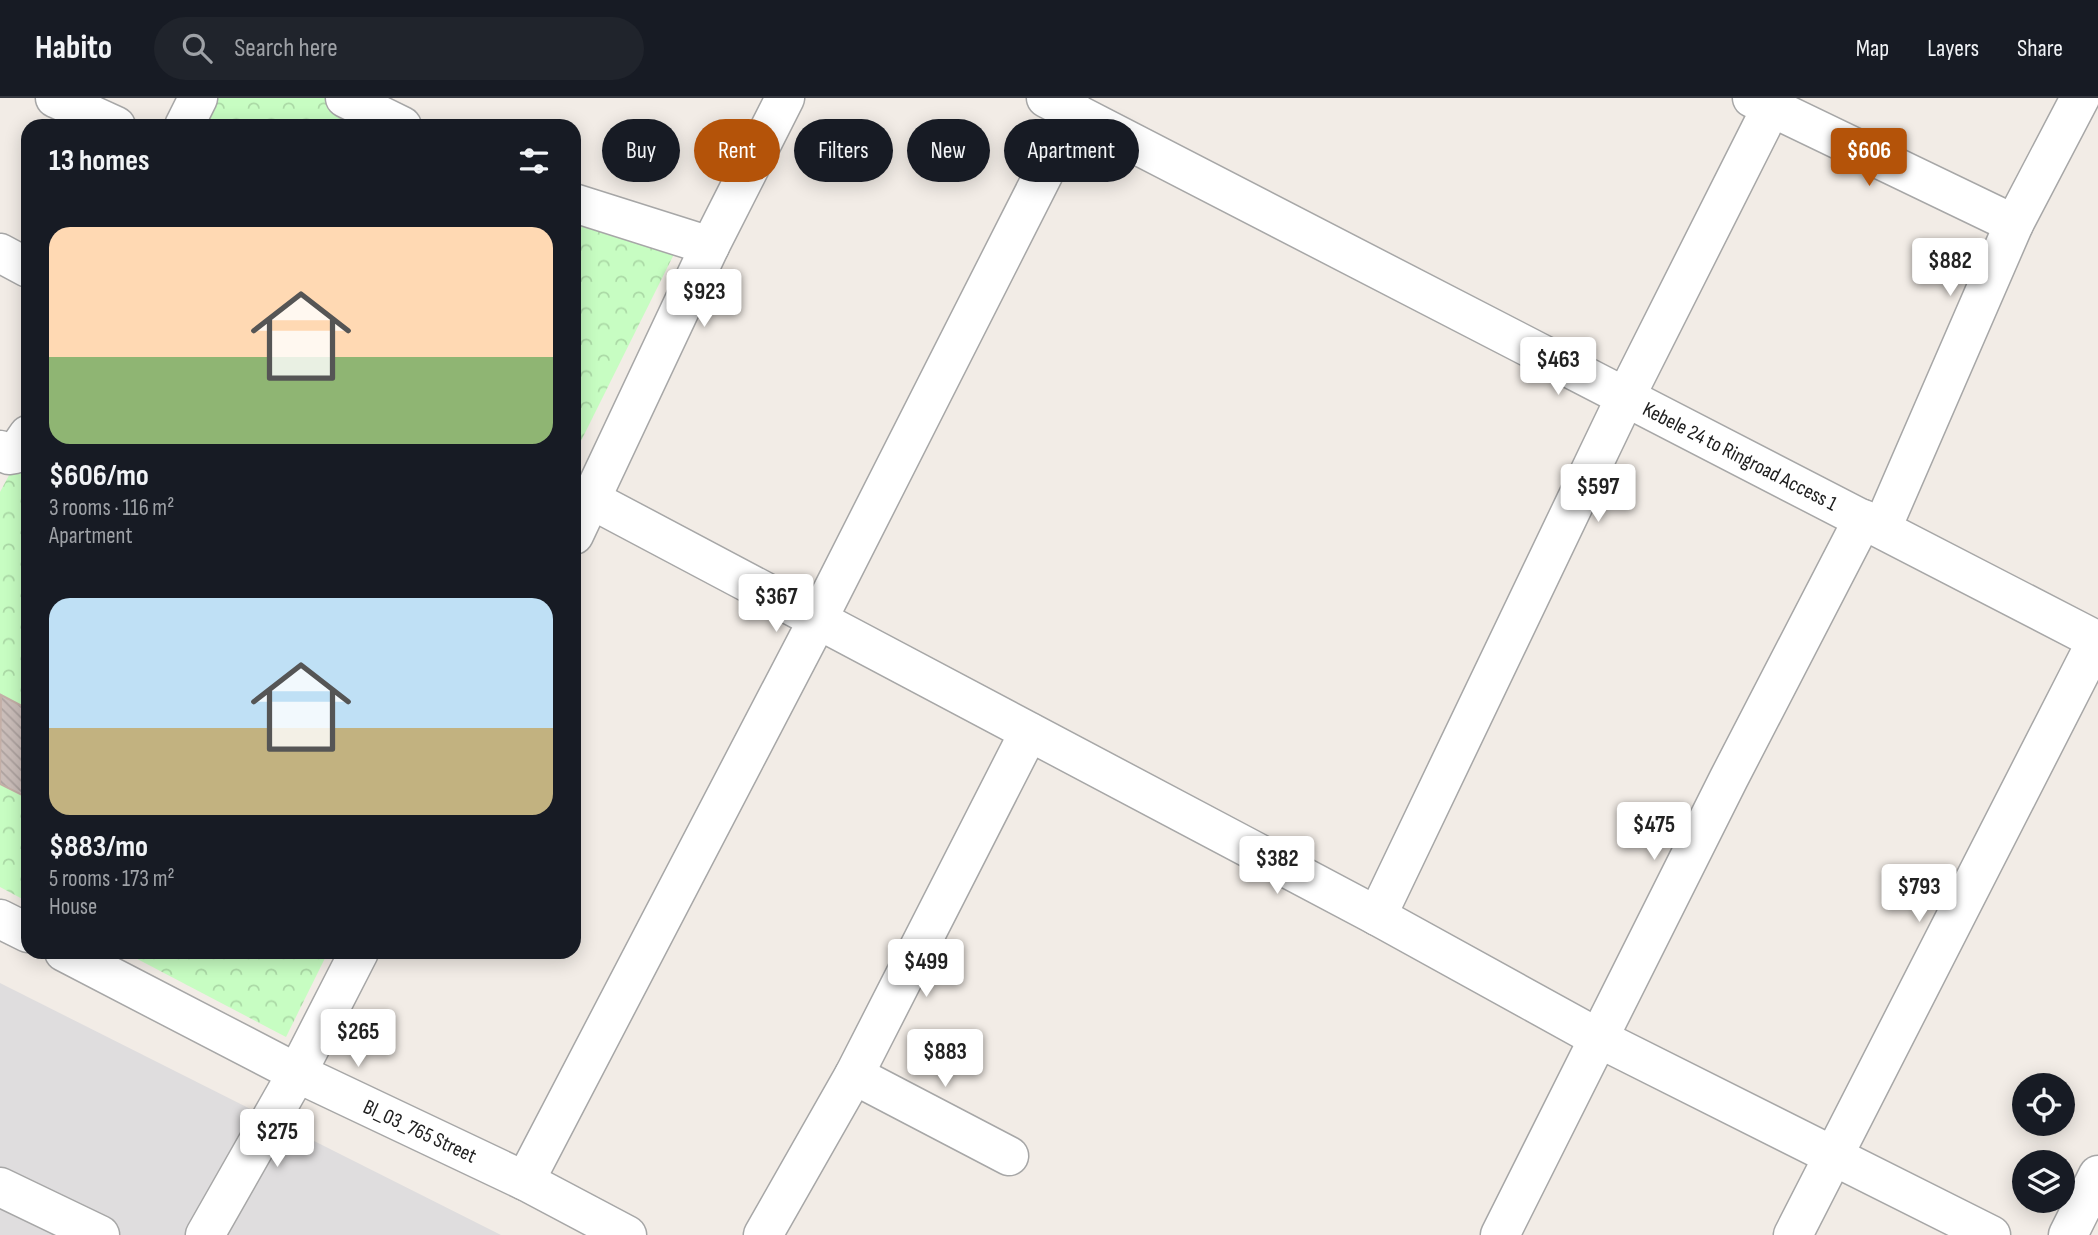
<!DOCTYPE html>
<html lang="en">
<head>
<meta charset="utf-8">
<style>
  body { margin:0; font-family:"Sofia Sans Condensed",sans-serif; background:#20242c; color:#f1f3f6; height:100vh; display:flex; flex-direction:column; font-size:26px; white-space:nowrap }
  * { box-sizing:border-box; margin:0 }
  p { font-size:23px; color:#9ea1a6 }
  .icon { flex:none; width:38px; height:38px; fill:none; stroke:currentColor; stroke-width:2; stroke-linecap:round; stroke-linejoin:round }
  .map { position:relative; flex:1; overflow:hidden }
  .panel { position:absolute; left:21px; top:21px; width:560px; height:840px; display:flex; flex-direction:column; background:#171b24; border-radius:21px; box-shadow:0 4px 18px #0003 }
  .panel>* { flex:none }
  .hud { position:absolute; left:602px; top:21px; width:665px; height:63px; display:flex; gap:14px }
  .controls { position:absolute; left:2012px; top:975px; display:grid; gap:14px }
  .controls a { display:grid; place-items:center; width:63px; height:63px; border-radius:50%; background:#171b24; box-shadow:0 4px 18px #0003; font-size:35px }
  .price { position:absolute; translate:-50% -60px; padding:0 16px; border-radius:7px; background:#fff; color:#222; font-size:23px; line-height:46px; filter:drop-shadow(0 2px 4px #0008) }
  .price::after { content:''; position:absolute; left:50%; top:42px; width:21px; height:16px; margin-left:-10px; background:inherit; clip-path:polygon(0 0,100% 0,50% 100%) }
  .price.on { background:#b45309; color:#fff }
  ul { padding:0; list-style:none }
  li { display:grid; align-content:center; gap:14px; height:371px; padding:0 28px }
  li span { display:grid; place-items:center; height:217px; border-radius:21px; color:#555 }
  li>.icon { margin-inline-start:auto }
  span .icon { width:126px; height:126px; fill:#fffc; stroke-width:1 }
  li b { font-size:30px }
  h2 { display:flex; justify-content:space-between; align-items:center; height:84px; padding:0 28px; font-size:30px }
  .pill { padding:0 24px; border-radius:32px; background:#171b24; box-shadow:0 4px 18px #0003; font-size:24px; line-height:63px }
  .pill.on { background:#b45309; color:#fff }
  header { display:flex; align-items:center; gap:42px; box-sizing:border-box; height:98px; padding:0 35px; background:#171b24; border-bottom:2px solid #363941 }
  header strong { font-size:33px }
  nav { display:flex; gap:38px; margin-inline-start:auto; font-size:24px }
  .search { width:490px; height:63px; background:#20242c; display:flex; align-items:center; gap:18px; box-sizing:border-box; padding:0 24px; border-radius:38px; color:#9ea1a6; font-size:26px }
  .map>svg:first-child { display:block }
</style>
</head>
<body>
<header>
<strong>Habito</strong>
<div class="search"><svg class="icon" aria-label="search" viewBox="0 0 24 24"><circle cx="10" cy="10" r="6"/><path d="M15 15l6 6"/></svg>Search here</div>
<nav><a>Map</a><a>Layers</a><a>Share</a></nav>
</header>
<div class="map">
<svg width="2098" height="1137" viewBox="0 0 2098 1137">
  <defs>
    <pattern id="park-crowns" width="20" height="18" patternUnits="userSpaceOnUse" patternTransform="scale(1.75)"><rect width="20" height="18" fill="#c7fdc2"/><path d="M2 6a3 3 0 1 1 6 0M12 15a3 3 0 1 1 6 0" fill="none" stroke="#abd9a6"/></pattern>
    <pattern id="building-back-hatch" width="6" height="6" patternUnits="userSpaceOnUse" patternTransform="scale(1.75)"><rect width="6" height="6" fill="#cabdb9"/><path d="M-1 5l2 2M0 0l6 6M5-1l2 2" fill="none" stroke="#ada29f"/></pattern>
  </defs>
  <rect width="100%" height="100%" fill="#f2ece6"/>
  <path fill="#dfddde" d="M0 885 501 1137H0Z"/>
  <g fill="url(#park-crowns)">
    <path d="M213 0H361L429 28H198Z"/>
    <path d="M574 87 686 132 574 357Z"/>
    <path d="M28 342V804L0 789V394Z"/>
    <path d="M124 854H328L286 939Z"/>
  </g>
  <path fill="url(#building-back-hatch)" stroke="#c4afa7" stroke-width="2" d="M1 597 28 611V700L0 686Z"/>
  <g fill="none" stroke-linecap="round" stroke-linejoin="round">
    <g stroke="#a7a7a7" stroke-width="41">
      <g id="minor">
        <path d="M55 0 116 28"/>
        <path d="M345 0 402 28"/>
        <path d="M1046 0 2098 543"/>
        <path d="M1752 0 2014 126"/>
        <path d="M184 28 198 0"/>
        <path d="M574 105 710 148"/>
        <path d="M0 155 28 170"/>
        <path d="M0 352 9 357 15 356 28 337"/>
        <path d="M592 402 1377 818 1600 941 1991 1137"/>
        <path d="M1882 430 2014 126 2080 0"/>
        <path d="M574 437 710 148 785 0"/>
        <path d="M1377 818 1625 300 1771 10"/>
        <path d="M0 821 28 835"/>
        <path d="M64 854 297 975 525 1083 627 1137"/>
        <path d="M854 977 1009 1058"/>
        <path d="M525 1083 817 523 1075 14"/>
        <path d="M0 1089 100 1137"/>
        <path d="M205 1137 297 975 359 854"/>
        <path d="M763 1137 854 977 1029 634"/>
        <path d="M1500 1137 1729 680 1863 421"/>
        <path d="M1793 1137 2097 542"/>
        <path d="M2068 1137 2098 1077"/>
      </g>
    </g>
    <use href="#minor" stroke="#fff" stroke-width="38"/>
  </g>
  <g text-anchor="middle" stroke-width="5" stroke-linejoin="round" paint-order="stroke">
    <g font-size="21" fill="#202020" stroke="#fff">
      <text transform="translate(1740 358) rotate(27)" y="7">Kebele 24 to Ringroad Access 1</text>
      <text transform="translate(420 1033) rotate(25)" y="7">Bl_03_765 Street</text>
    </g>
  </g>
</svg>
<div class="controls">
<a><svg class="icon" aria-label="locate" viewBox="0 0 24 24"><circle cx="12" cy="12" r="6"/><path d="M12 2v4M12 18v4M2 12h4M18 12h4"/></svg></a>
<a><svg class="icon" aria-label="layers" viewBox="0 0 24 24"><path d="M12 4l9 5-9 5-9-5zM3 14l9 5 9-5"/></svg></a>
</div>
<b class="price on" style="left:1869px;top:90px">$606</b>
<b class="price" style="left:1950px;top:200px">$882</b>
<b class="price" style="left:704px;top:231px">$923</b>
<b class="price" style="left:1558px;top:299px">$463</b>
<b class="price" style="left:1598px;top:426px">$597</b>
<b class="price" style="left:776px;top:536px">$367</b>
<b class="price" style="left:1654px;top:764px">$475</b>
<b class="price" style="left:1277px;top:798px">$382</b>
<b class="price" style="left:1919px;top:826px">$793</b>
<b class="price" style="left:926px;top:901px">$499</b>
<b class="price" style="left:358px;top:971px">$265</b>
<b class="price" style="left:945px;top:991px">$883</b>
<b class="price" style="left:277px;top:1071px">$275</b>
<div class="hud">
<a class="pill">Buy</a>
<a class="pill on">Rent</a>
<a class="pill">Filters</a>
<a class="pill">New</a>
<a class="pill">Apartment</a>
</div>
<section class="panel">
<h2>13 homes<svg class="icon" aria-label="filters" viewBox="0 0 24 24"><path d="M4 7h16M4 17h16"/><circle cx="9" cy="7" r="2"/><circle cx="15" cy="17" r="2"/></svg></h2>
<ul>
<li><span style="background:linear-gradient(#ffd9b3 60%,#8fb573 0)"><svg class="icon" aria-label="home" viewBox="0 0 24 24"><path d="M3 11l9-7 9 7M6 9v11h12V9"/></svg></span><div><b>$606/mo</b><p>3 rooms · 116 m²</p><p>Apartment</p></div></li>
<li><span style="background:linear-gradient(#bfe0f5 60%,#c2b280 0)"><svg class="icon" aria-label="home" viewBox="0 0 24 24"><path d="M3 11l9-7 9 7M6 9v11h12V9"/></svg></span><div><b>$883/mo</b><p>5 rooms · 173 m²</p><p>House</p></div></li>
</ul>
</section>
</div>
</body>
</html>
